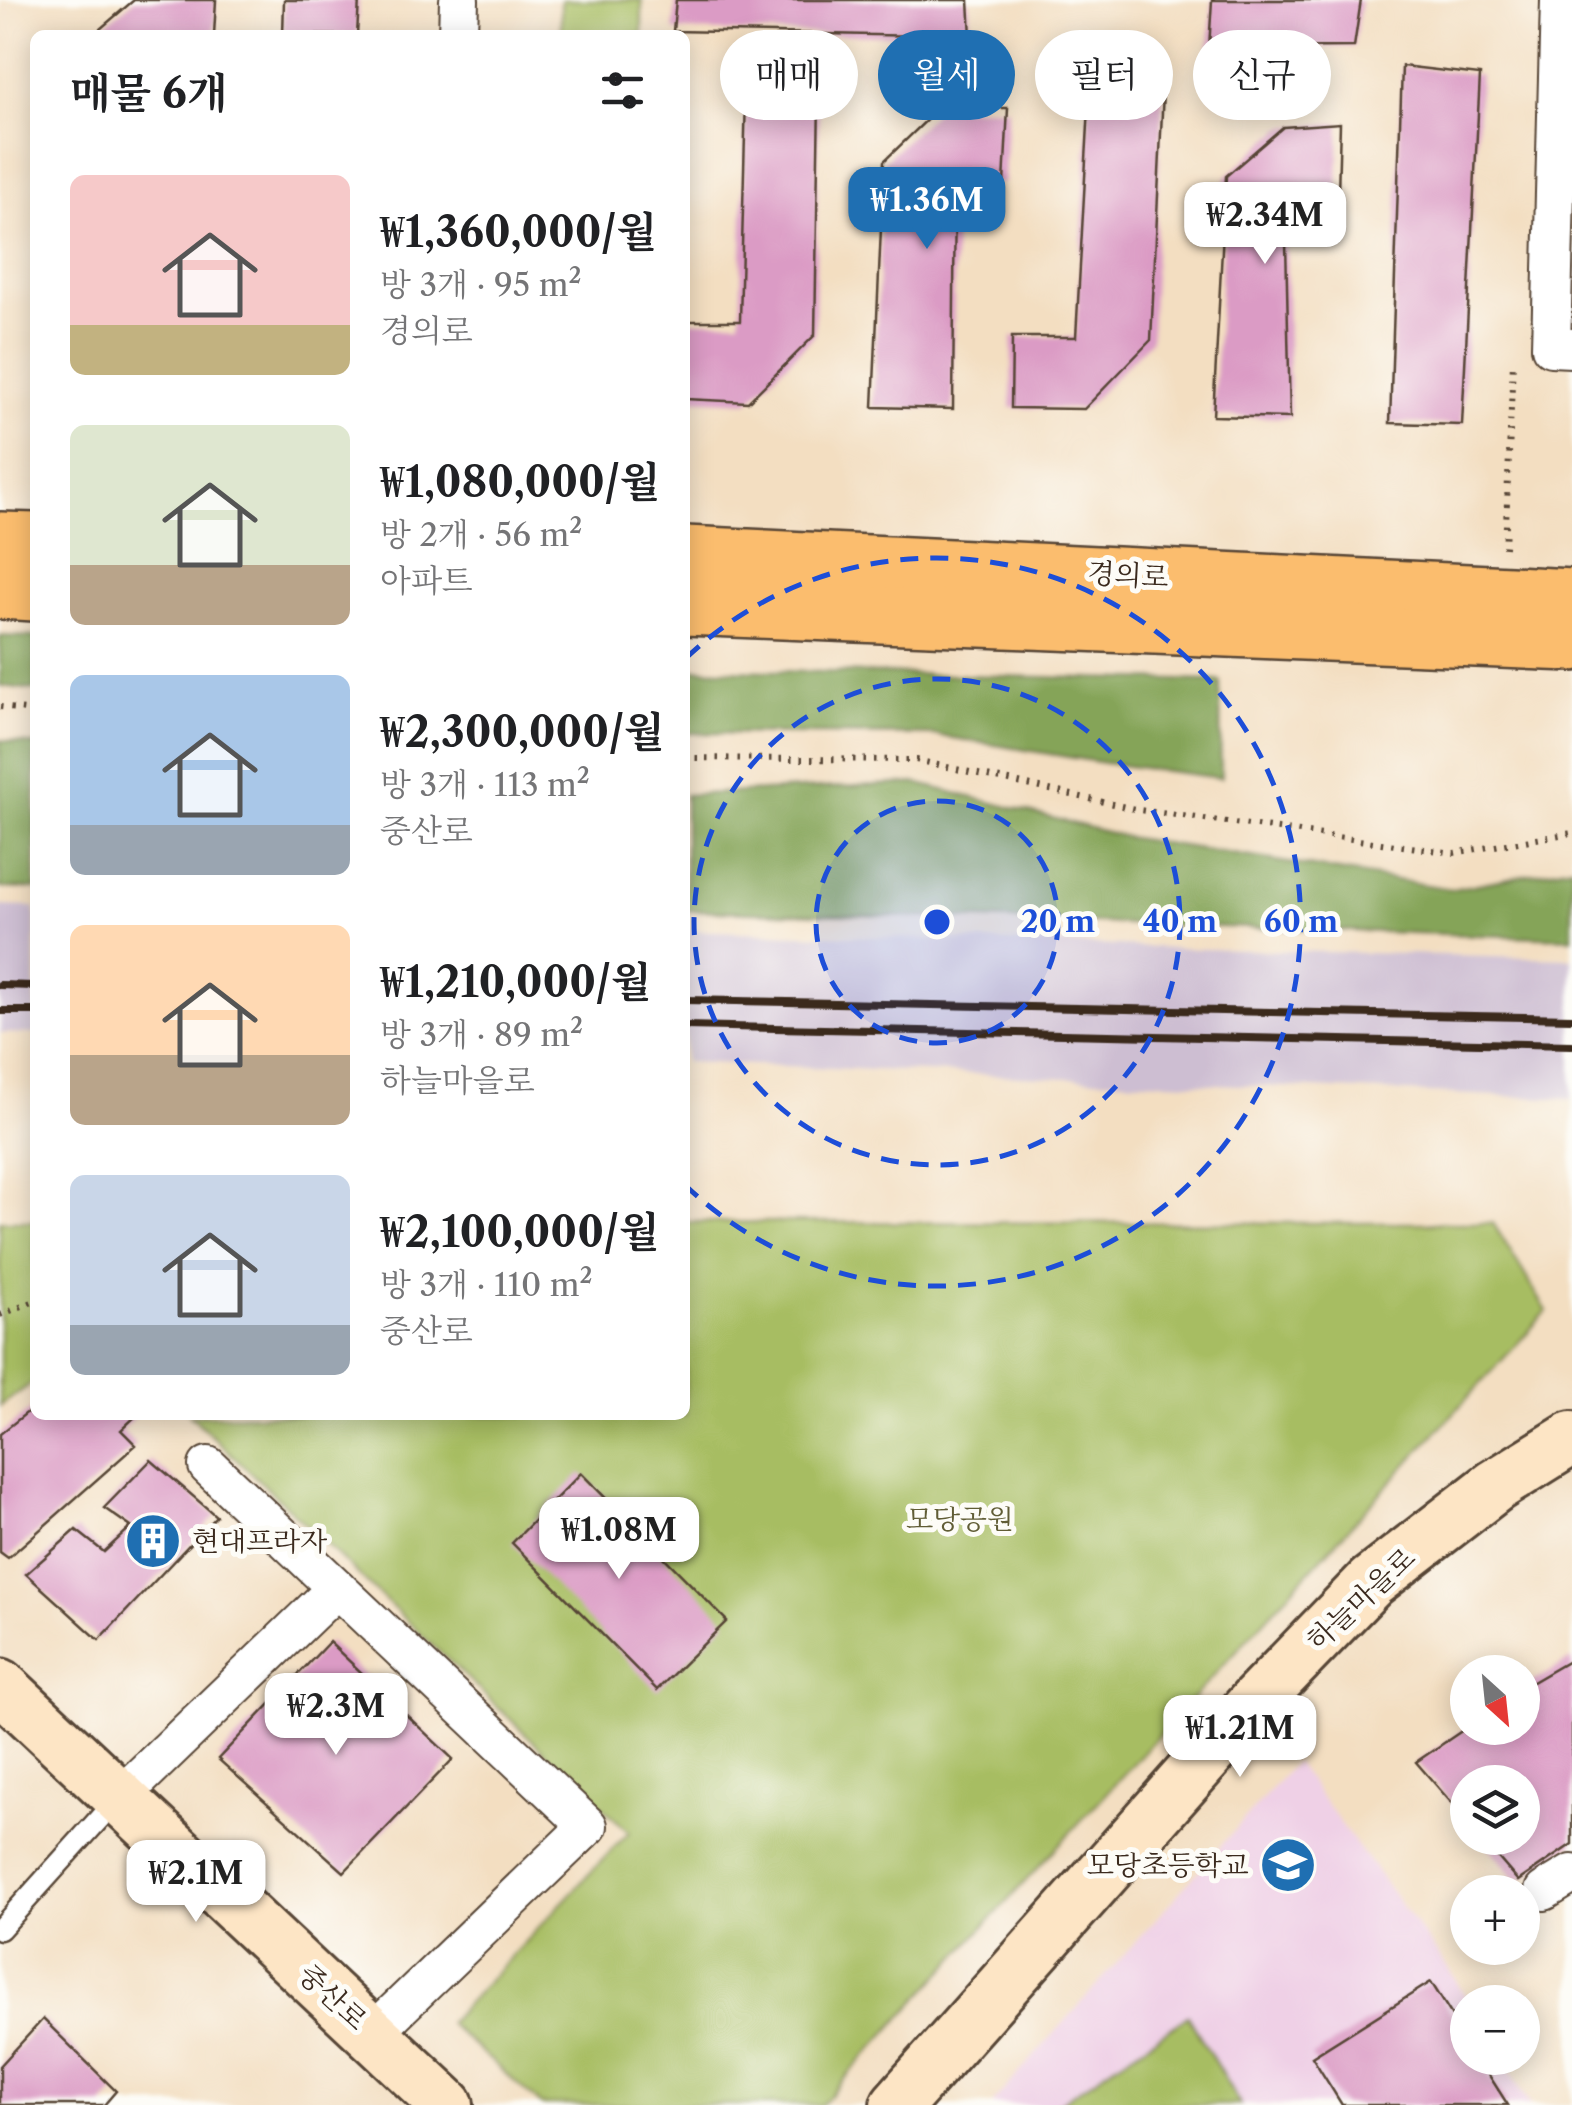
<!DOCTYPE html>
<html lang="ko">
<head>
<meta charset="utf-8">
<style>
  body { margin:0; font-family:"Libre Caslon Text","Noto Serif KR",serif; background:#f2f2f2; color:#202124; height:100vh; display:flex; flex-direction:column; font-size:38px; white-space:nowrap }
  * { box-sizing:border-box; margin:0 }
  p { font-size:32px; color:#757577 }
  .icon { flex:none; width:55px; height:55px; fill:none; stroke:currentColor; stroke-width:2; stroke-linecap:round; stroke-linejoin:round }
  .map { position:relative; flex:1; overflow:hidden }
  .side { position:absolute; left:30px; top:30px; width:660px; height:1390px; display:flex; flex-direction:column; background:#fff; border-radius:15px; box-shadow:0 5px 25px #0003 }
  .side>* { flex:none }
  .guide { position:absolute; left:720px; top:30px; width:700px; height:90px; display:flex; gap:20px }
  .needle { width:65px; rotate:153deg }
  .fabs { position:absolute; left:1450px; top:1655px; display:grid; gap:20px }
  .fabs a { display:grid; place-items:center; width:90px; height:90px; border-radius:50%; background:#fff; box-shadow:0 5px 25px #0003; font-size:50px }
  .price { position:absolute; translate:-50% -85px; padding:0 22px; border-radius:20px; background:#fff; color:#222; font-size:32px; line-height:65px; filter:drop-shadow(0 2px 5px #0008) }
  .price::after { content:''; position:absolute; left:50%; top:60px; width:30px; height:22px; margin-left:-15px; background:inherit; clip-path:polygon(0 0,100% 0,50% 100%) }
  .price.on { background:#1f6fb2; color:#fff }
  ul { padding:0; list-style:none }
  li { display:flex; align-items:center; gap:30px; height:250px; padding:0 40px }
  li span { display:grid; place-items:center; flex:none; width:280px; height:200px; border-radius:15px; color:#555 }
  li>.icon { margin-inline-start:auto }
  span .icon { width:120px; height:120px; fill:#fffc; stroke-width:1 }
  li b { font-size:42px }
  h2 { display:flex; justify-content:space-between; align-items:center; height:120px; padding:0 40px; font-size:42px }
  .chip { padding:0 35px; border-radius:45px; background:#fff; box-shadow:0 5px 25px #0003; font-size:35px; line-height:90px }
  .chip.on { background:#1f6fb2; color:#fff }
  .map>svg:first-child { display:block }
</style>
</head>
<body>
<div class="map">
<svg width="1572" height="2105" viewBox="0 0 1572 2105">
  <rect width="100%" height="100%" fill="#fdfcf7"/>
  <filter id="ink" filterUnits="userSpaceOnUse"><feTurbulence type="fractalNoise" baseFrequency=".01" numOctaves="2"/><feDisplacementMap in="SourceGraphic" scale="20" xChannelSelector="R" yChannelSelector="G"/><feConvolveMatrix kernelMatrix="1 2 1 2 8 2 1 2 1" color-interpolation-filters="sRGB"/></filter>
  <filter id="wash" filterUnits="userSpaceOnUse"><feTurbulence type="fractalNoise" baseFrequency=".0048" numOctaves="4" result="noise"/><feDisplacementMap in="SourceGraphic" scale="40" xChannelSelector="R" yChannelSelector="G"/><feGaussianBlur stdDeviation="2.25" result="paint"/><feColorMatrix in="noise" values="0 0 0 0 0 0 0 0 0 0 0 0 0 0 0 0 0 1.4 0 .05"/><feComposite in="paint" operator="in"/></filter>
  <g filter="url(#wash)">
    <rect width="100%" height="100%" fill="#f3dec1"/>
    <path fill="#efd0e6" d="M1295 1762 1448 1968 1469 2002 1468 2058H1502L1530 2105H991Z"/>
    <g fill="#cdbed2">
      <path d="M0 906 35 907V1034L0 1033Z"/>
      <path d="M685 930 1204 949 1572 958V1099L685 1062Z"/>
    </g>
    <g fill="#a7bd62" stroke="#717440" stroke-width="2.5">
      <rect x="561" y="0" width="81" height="35"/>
      <path d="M0 1221H35V1381L0 1406Z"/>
      <path d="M685 1222 1493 1223 1547 1311 821 2105H541L448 2023 629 1832 190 1415H685Z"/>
      <path d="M1188 2016 1240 2105H1056Z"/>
    </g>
    <g fill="#85a458" stroke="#60673b" stroke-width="2.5">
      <path d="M0 636 35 637V690L0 686Z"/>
      <path d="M685 669 1220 681 1221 778 1104 763 934 735 685 733Z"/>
      <path d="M0 740 35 745V889L0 888Z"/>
      <path d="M916 783 1126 837 1452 889 1572 866V938L685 910V795Z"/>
    </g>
    <g id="blocks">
      <g fill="#db9bc5">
        <path d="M134 0H216L214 35H93Z"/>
        <path d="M284 0H359L357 35H283Z"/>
        <path d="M676 0H969L971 37 673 31Z"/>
        <path d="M1212 0H1361L1354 47 1209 48Z"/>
        <path d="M1402 66 1480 75 1462 425 1390 423Z"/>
        <path d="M1090 89 1163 91 1151 340 1084 409 1011 408 1012 337H1076Z"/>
        <path d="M746 96 819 98 815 335 748 402 685 399V321H740Z"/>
        <path d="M939 108H1008L1004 183 955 181 953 409 873 407 884 161Z"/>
        <path d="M1340 123 1338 194 1285 198 1290 418 1213 416 1226 176 1283 127Z"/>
        <path d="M35 1406V1415H137L121 1430 136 1445 8 1558 0 1552V1434Z"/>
        <path d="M151 1460 216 1516 99 1640 26 1574 76 1530 104 1552 131 1527 104 1508Z"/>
        <path d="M581 1473 727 1621 657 1690 512 1543Z"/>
        <path d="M329 1642 453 1759 344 1872 218 1759Z"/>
        <path d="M1572 1659V1844L1518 1881 1481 1838H1522V1782H1468V1822L1416 1762 1466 1728H1522V1688Z"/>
        <path d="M1431 1982 1468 2041V2058H1478L1508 2105H1342L1312 2057Z"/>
        <path d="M43 2019 116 2091 104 2105H0V2066Z"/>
      </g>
    </g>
  </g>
  <g filter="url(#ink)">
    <use href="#blocks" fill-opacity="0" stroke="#574536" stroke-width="2.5"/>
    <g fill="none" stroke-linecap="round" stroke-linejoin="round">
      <g stroke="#574536" stroke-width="25">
        <path id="lane" d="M0 1929 118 1798"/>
      </g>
      <g stroke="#574536" stroke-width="42">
        <g id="street">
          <path d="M1560 0 1551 347 1572 348"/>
          <path d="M458 35 459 0"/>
          <path d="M208 1466 588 1826 372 2034"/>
          <path d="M120 1797 337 1588"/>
          <path d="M1544 1891 1572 1874"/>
        </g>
      </g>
      <g stroke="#574536" stroke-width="58">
        <g id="secondary">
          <path d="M0 1685 447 2105"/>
          <path d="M897 2105 1255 1702 1371 1582 1495 1486 1572 1438"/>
        </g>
      </g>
      <g stroke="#574536" stroke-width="60">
        <g id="primary">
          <path d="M0 540 35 541"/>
          <path d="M685 554 1572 597"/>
          <path d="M0 591 35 593"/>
          <path d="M685 607 1572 643"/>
        </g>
      </g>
      <g stroke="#574536" stroke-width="6" stroke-dasharray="2.5 8" stroke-linecap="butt">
        <path d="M1505 548 1513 361"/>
        <path d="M0 707 35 711"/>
        <path d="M685 758 916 760 1139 810 1454 853 1572 833"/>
        <path d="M0 1315 35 1301"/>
      </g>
      <use href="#lane" stroke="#fff" stroke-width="20"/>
      <use href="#street" stroke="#fff" stroke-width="38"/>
      <use href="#secondary" stroke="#fde5c5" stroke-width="52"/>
      <use href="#primary" stroke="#fbbd6e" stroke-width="55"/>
      <g stroke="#3b2a1e" stroke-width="8">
        <path d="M0 985 35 986"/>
        <path d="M685 1000 1572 1018"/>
        <path d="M0 1011H35"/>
        <path d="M685 1026 1572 1045"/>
      </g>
    </g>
  </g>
  <circle cx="937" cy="922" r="121" fill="#1d4ed8" fill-opacity=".12"/>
  <g fill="none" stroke="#1d4ed8" stroke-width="5" stroke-dasharray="18 12">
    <circle cx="937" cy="922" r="121"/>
    <circle cx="937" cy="922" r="243"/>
    <path d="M686 658A364 364 0 1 1 686 1186"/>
  </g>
  <defs>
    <g id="building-disc" transform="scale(2.875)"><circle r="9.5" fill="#1f6fb2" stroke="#fdfcf7"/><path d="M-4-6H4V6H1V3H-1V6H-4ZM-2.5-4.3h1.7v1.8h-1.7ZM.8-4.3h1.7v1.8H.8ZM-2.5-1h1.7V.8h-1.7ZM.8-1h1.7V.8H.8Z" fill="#fff"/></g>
    <g id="school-disc" transform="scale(2.875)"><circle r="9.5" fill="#1f6fb2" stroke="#fdfcf7"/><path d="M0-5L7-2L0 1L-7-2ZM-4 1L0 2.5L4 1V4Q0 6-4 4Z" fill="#fff"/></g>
  </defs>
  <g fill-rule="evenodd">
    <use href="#building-disc" x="153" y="1541"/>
    <use href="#school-disc" x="1288" y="1865"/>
  </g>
  <g text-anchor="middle" stroke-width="10" stroke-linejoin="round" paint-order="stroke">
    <g font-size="28" fill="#3b2a1e" stroke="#fdfcf7">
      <text transform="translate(1128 575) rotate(3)" y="10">경의로</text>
      <text transform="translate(1361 1599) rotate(-43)" y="10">하늘마을로</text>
      <text transform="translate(333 1997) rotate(43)" y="10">중산로</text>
    </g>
    <g font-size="28" fill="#615d36" stroke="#fdfcf7">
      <text x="960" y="1529">모당공원</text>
    </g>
    <g font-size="28" fill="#3b2a1e" stroke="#fdfcf7" text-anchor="start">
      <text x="192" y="1551">현대프라자</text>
      <text x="1249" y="1875" text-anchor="end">모당초등학교</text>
    </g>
  </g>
  <circle cx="937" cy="922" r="15" fill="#1d4ed8" stroke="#fdfcf7" stroke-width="5"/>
  <g font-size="30" text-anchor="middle" font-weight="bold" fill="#1d4ed8" stroke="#fdfcf7" stroke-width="10" stroke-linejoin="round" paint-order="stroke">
    <text x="1058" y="932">20 m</text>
    <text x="1180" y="932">40 m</text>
    <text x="1301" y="932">60 m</text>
  </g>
</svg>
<div class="fabs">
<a><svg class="needle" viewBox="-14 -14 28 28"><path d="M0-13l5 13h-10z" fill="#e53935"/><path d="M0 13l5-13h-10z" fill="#757577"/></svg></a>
<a><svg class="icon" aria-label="layers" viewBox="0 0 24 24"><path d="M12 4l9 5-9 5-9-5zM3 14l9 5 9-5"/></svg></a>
<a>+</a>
<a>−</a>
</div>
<b class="price on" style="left:927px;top:252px">₩1.36M</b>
<b class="price" style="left:1265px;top:267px">₩2.34M</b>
<b class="price" style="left:619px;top:1582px">₩1.08M</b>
<b class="price" style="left:336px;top:1758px">₩2.3M</b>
<b class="price" style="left:1240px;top:1780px">₩1.21M</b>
<b class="price" style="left:196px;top:1925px">₩2.1M</b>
<div class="guide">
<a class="chip">매매</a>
<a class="chip on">월세</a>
<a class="chip">필터</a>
<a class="chip">신규</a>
</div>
<section class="side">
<h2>매물 6개<svg class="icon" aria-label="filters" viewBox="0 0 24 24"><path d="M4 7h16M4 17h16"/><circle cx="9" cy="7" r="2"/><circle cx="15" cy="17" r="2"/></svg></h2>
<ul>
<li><span style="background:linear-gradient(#f6c9c9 75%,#c2b280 0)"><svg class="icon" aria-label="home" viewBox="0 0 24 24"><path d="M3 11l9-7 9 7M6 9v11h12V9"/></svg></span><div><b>₩1,360,000/월</b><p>방 3개 · 95 m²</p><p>경의로</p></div></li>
<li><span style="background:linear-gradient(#dfe7d0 70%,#b9a48a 0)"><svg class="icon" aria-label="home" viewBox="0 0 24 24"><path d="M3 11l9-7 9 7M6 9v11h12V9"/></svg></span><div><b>₩1,080,000/월</b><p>방 2개 · 56 m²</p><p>아파트</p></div></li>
<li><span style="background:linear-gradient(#a9c7e8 75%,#9aa5b1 0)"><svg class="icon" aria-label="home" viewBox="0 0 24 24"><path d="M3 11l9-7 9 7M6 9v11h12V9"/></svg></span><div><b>₩2,300,000/월</b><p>방 3개 · 113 m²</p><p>중산로</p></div></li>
<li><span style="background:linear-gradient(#ffd9b3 65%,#b9a48a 0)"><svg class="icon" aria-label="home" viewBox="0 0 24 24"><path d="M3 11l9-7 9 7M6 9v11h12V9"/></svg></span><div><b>₩1,210,000/월</b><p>방 3개 · 89 m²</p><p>하늘마을로</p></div></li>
<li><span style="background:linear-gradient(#c9d6e8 75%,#9aa5b1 0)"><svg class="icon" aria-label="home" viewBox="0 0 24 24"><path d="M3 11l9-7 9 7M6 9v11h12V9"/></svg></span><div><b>₩2,100,000/월</b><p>방 3개 · 110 m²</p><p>중산로</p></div></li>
</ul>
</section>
</div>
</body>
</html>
